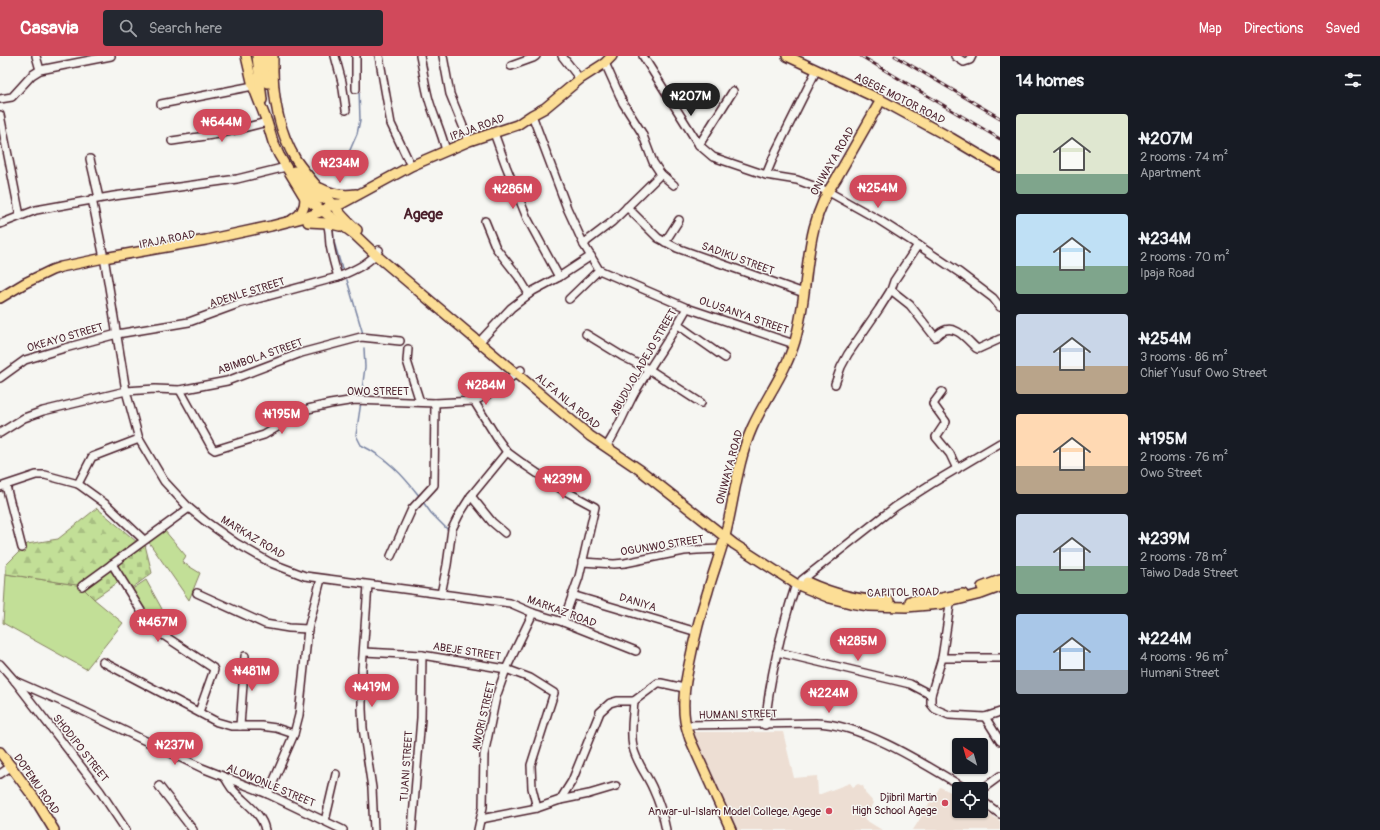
<!DOCTYPE html>
<html lang="en">
<head>
<meta charset="utf-8">
<style>
  body { margin:0; font-family:Pangolin,sans-serif; background:#242831; color:#f1f3f6; height:100vh; display:flex; flex-direction:column; font-size:15px; white-space:nowrap }
  * { box-sizing:border-box; margin:0 }
  p { font-size:13px; color:#9ea1a6 }
  .icon { flex:none; width:22px; height:22px; fill:none; stroke:currentColor; stroke-width:2; stroke-linecap:round; stroke-linejoin:round }
  .map { position:relative; flex:1; overflow:hidden }
  .drawer { display:flex; flex-direction:column; background:#171b24; width:380px }
  .drawer>* { flex:none }
  .needle { width:26px; rotate:323deg }
  .buttons { position:absolute; left:952px; top:682px; display:grid; gap:8px }
  .buttons a { display:grid; place-items:center; width:36px; height:36px; border-radius:4px; background:#171b24; box-shadow:0 1px 3px #0004; font-size:20px }
  .price { position:absolute; translate:-50% -34px; padding:0 9px; border-radius:14px; background:#d1495b; color:#fff; font-size:13px; line-height:26px; filter:drop-shadow(0 1px 2px #0008) }
  .price::after { content:''; position:absolute; left:50%; top:24px; width:12px; height:9px; margin-left:-6px; background:inherit; clip-path:polygon(0 0,100% 0,50% 100%) }
  .price.active { background:#222; color:#fff }
  ul { padding:0; list-style:none }
  li { display:flex; align-items:center; gap:12px; height:100px; padding:0 16px }
  li span { display:grid; place-items:center; flex:none; width:112px; height:80px; border-radius:4px; color:#555 }
  li>.icon { margin-inline-start:auto }
  span .icon { width:48px; height:48px; fill:#fffc; stroke-width:1 }
  li b { font-size:17px }
  h2 { display:flex; justify-content:space-between; align-items:center; height:48px; padding:0 16px; font-size:17px }
  header { display:flex; align-items:center; gap:24px; box-sizing:border-box; height:56px; padding:0 20px; background:#d1495b; color:#fff }
  header strong { font-size:19px }
  nav { display:flex; gap:22px; margin-inline-start:auto; font-size:14px }
  .search { width:280px; height:36px; background:#242831; display:flex; align-items:center; gap:10px; box-sizing:border-box; padding:0 14px; border-radius:4px; color:#9ea1a6; font-size:15px }
  main { display:flex; flex:1; min-height:0 }
  .map>svg:first-child { display:block }
</style>
</head>
<body>
<header>
<strong>Casavia</strong>
<div class="search"><svg class="icon" aria-label="search" viewBox="0 0 24 24"><circle cx="10" cy="10" r="6"/><path d="M15 15l6 6"/></svg>Search here</div>
<nav><a>Map</a><a>Directions</a><a>Saved</a></nav>
</header>
<main>
<div class="map">
<svg width="1000" height="774" viewBox="0 0 1000 774">
  <defs>
    <pattern id="forest-firs" width="22" height="20" patternUnits="userSpaceOnUse"><rect width="22" height="20" fill="#c2df97"/><path d="M5 1l3.5 6h-7zM16 11l3.5 6h-7z" fill="#a8bf82"/></pattern>
    <pattern id="cemetery-stones" width="16" height="16" patternUnits="userSpaceOnUse"><rect width="16" height="16" fill="#c2df97"/><path d="M2 7V4a2 2 0 0 1 4 0v3zM10 15v-3a2 2 0 0 1 4 0v3z" fill="#a8bf82"/></pattern>
  </defs>
  <rect width="100%" height="100%" fill="#f6f6f2"/>
  <filter id="ink" filterUnits="userSpaceOnUse"><feTurbulence type="fractalNoise" baseFrequency=".025" numOctaves="2"/><feDisplacementMap in="SourceGraphic" scale="8" xChannelSelector="R" yChannelSelector="G"/><feConvolveMatrix kernelMatrix="1 2 1 2 8 2 1 2 1" color-interpolation-filters="sRGB"/></filter>
  <g filter="url(#ink)">
    <g fill="#edded3">
      <path d="M692 676H783L794 722 817 720 818 739 850 727 853 731 858 728 863 730 866 738 874 747 864 763 882 774H737Z"/>
      <path d="M940 731 959 740V755H981V753L1000 765V774H913Z"/>
    </g>
    <g fill="#c2df97" stroke="#867f61">
      <path d="M165 475 186 500 182 506 200 517 189 544 148 485Z"/>
      <path d="M6 518 77 529 84 533 94 543 123 567 86 613 3 567Z"/>
      <path d="M146 524 162 553 151 564 131 534Z"/>
    </g>
    <path fill="url(#forest-firs)" stroke="#867f61" d="M97 452 137 486 77 529 6 518V509L27 488 58 483Z"/>
    <g fill="url(#cemetery-stones)" stroke="#867f61">
      <path d="M145 489 152 517 132 532 117 509Z"/>
      <path d="M112 512 120 525 94 543 84 533Z"/>
    </g>
    <g fill="none" stroke-linecap="round" stroke-linejoin="round">
      <g stroke="#7883a2" stroke-width="1.5">
        <path d="M340 117 357 78 360 64 359 32"/>
        <path d="M333 174 334 186 343 216"/>
        <path d="M347 224 363 278"/>
        <path d="M361 342 365 311 364 292"/>
        <path d="M361 346 356 379 361 389C387 402 402 418 420 441"/>
        <path d="M423 446 431 457 450 476"/>
      </g>
      <g stroke="#4a1f2b" stroke-width="10">
        <g id="minor">
          <path d="M36 0 40 14"/>
          <path d="M335 0 342 26 346 54"/>
          <path d="M379 0 391 68 411 110"/>
          <path d="M420 0C423 14 425 30 429 44 434 61 442 77 446 95"/>
          <path d="M443 0 450 38 469 85"/>
          <path d="M562 0 580 23"/>
          <path d="M643 0 699 89 713 101 766 119 797 124 827 135 879 164 918 189 960 217 993 242 1000 251"/>
          <path d="M955 0 964 6 970 4 972 0"/>
          <path d="M605 7 623 47 642 77 653 106 661 118 674 129"/>
          <path d="M511 10 533 2 536 0"/>
          <path d="M356 33V0"/>
          <path d="M0 43 12 41 32 19 40 14 111 0"/>
          <path d="M161 48 253 30"/>
          <path d="M0 59 20 160"/>
          <path d="M532 59 567 152 584 189 599 214 687 252 794 288"/>
          <path d="M494 77 506 110 527 162 559 221"/>
          <path d="M172 85 219 78 267 66"/>
          <path d="M699 89 733 35"/>
          <path d="M90 103 99 142"/>
          <path d="M766 119 776 95 816 15"/>
          <path d="M92 143 105 207 126 335 139 383 164 425 189 452 205 465 236 487 271 507 305 520 510 547 533 557 563 566 636 595"/>
          <path d="M627 151 658 182 677 192 804 237"/>
          <path d="M485 165 496 192 518 220 529 238"/>
          <path d="M327 167C330 175 329 181 330 189 332 200 335 211 338 221"/>
          <path d="M0 168 36 154 114 140 237 123 286 111"/>
          <path d="M665 186 679 164"/>
          <path d="M584 189 587 185 612 166 661 118"/>
          <path d="M891 234 910 249 935 281C938 279 940 276 943 275 956 268 968 285 976 292L978 293 1000 283"/>
          <path d="M569 243 599 214"/>
          <path d="M678 269 725 302"/>
          <path d="M586 278 622 300 650 314 701 347"/>
          <path d="M483 282 511 252 533 235 559 221 591 200"/>
          <path d="M408 293 407 305 420 346"/>
          <path d="M0 322 25 304 65 292 117 278 189 266 238 248 338 221C352 215 371 207 379 194"/>
          <path d="M835 328 841 311 848 298 879 253 891 234 894 225 918 189"/>
          <path d="M180 334 212 392 215 394 264 379 308 353 330 348 355 344 435 347 474 345 487 339 521 314"/>
          <path d="M942 336 933 348 946 366 936 381 950 398 957 413"/>
          <path d="M474 345 497 382 507 396 522 407 556 430 595 451 579 521 563 566"/>
          <path d="M0 377 24 362 43 355 126 335 155 333 180 334 227 325 301 297 361 281 400 285"/>
          <path d="M606 391C618 374 625 354 635 336 652 308 671 281 687 252"/>
          <path d="M78 428 92 401 139 383"/>
          <path d="M6 430 22 492"/>
          <path d="M0 431 36 419H45L78 428 107 449 144 484"/>
          <path d="M471 440 492 466 505 477"/>
          <path d="M391 500 412 453 434 429 435 347"/>
          <path d="M582 506 614 508 625 507 684 495 697 494 721 493"/>
          <path d="M112 508 151 571 213 612 214 614 199 656"/>
          <path d="M802 524 895 451 931 428 1000 387"/>
          <path d="M368 529 362 613V653L363 672 372 732 374 774"/>
          <path d="M82 530C118 504 153 478 189 452"/>
          <path d="M197 537 265 568 289 572 308 573"/>
          <path d="M441 538 447 509 452 473 459 459 471 440 507 396"/>
          <path d="M572 539 697 576"/>
          <path d="M951 542 942 602 931 639V648L935 653 949 659 985 661 1000 656"/>
          <path d="M364 596 422 599 506 613 530 622 554 637 531 709 532 732 537 752"/>
          <path d="M777 596 910 628 931 639"/>
          <path d="M942 602H1000"/>
          <path d="M103 606 217 666 231 670H261L276 672 294 678"/>
          <path d="M0 608 15 625 100 735 126 774"/>
          <path d="M15 625 81 654 202 712 268 738 343 774"/>
          <path d="M634 645C633 660 630 676 633 691 636 706 647 719 653 733 660 748 663 758 666 774"/>
          <path d="M985 661 1000 685"/>
          <path d="M686 669 816 667C863 668 926 709 966 733"/>
          <path d="M765 669C770 621 781 574 796 528"/>
          <path d="M240 670 245 600"/>
          <path d="M0 718 12 710"/>
          <path d="M225 722C228 726 230 731 234 735 245 747 262 757 265 774"/>
          <path d="M159 730 193 774"/>
          <path d="M981 734 1000 720"/>
          <path d="M268 738 294 678 299 659 308 573 321 523"/>
          <path d="M560 744 572 725 600 656 610 647 617 645H634L658 627H661L684 632"/>
          <path d="M981 744 1000 758"/>
          <path d="M481 763 537 752 560 744 589 738 616 730"/>
          <path d="M325 765 336 718"/>
          <path d="M412 774 421 662 422 599"/>
          <path d="M478 774 483 751 484 699 496 641 506 613 533 557"/>
        </g>
      </g>
      <g stroke="#4a1f2b" stroke-width="12">
        <g id="major">
          <path d="M246 0 253 30 267 66 273 86 279 99 305 142 354 178 376 199 590 380 640 414 734 488 796 528 830 542 850 547 869 550 906 551 941 548 981 538 1000 531"/>
          <path d="M257 0 262 44"/>
          <path d="M265 0 268 27"/>
          <path d="M273 0C272 36 277 73 296 104 305 117 315 128 325 140 335 152 345 164 357 174"/>
          <path d="M787 0 881 44 951 82 1000 111"/>
          <path d="M294 115 310 135 314 139 321 143 326 141"/>
          <path d="M320 132C331 138 343 140 356 138"/>
          <path d="M293 163C302 159 305 151 305 142"/>
          <path d="M308 166 327 167 340 170"/>
          <path d="M0 242 25 227 52 214 61 211 104 202 206 184 271 170 306 161 323 155 332 148H341L411 110 469 85 517 69 532 59 545 52 580 23 605 7 612 0"/>
          <path d="M807 526C833 538 861 545 889 545"/>
          <path d="M982 531 1000 524"/>
          <path d="M910 545 942 542 963 538"/>
          <path d="M0 696 35 743 54 774"/>
          <path d="M731 774 690 683C688 677 686 671 685 665 682 646 685 628 689 609 694 584 700 559 708 535 713 517 720 499 725 480 734 445 737 406 752 372 765 343 786 316 795 285 811 230 801 172 836 123L881 44"/>
        </g>
      </g>
      <use href="#minor" stroke="#f6f6f2" stroke-width="7"/>
      <use href="#major" stroke="#fcde96" stroke-width="9"/>
      <g stroke="#4a1f2b" stroke-width="3">
        <g id="rail">
          <path d="M861 0 1000 83"/>
          <path d="M895 0 1000 62"/>
        </g>
      </g>
      <use href="#rail" stroke="#f6f6f2" stroke-width="1.5" stroke-dasharray="4.5" stroke-linecap="butt"/>
    </g>
  </g>
  <g fill="#d1495b" stroke="#f6f6f2" stroke-width="1.5">
    <circle cx="945" cy="747" r="4"/>
    <circle cx="829" cy="755" r="4"/>
  </g>
  <g text-anchor="middle" stroke-width="3" stroke-linejoin="round" paint-order="stroke">
    <g font-size="11" fill="#4a1f2b" stroke="#f6f6f2">
      <text transform="translate(900 42) rotate(27)" y="4">AGEGE MOTOR ROAD</text>
      <text transform="translate(477 71) rotate(-20)" y="4">IPAJA ROAD</text>
      <text transform="translate(832 105) rotate(-60)" y="4">ONIWAYA ROAD</text>
      <text transform="translate(167 183) rotate(-11)" y="4">IPAJA ROAD</text>
      <text transform="translate(738 202) rotate(20)" y="4">SADIKU STREET</text>
      <text transform="translate(247 236) rotate(-17)" y="4">ADENLE STREET</text>
      <text transform="translate(744 259) rotate(19)" y="4">OLUSANYA STREET</text>
      <text transform="translate(65 281) rotate(-16)" y="4">OKEAYO STREET</text>
      <text transform="translate(260 300) rotate(-19)" y="4">ABIMBOLA STREET</text>
      <text transform="translate(643 306) rotate(-60)" y="4">ABUDU OLADEJO STREET</text>
      <text x="378" y="339">OWO STREET</text>
      <text transform="translate(568 345) rotate(40)" y="4">ALFA NLA ROAD</text>
      <text transform="translate(729 411) rotate(-75)" y="4">ONIWAYA ROAD</text>
      <text transform="translate(253 481) rotate(31)" y="4">MARKAZ ROAD</text>
      <text transform="translate(662 489) rotate(-9)" y="4">OGUNWO STREET</text>
      <text transform="translate(903 536) rotate(-1)" y="4">CAPITOL ROAD</text>
      <text transform="translate(638 546) rotate(17)" y="4">DANIYA</text>
      <text transform="translate(562 555) rotate(20)" y="4">MARKAZ ROAD</text>
      <text transform="translate(467 595) rotate(9)" y="4">ABEJE STREET</text>
      <text transform="translate(738 658) rotate(-1)" y="4">HUMANI STREET</text>
      <text transform="translate(483 660) rotate(-77)" y="4">AWORI STREET</text>
      <text transform="translate(81 692) rotate(52)" y="4">SHODIPO STREET</text>
      <text transform="translate(406 710) rotate(-86)" y="4">TIJANI STREET</text>
      <text transform="translate(37 728) rotate(55)" y="4">DOPEMU ROAD</text>
      <text transform="translate(271 729) rotate(23)" y="4">ALOWONLE STREET</text>
    </g>
    <g font-size="11" fill="#4a1f2b" stroke="#f6f6f2" text-anchor="end">
      <text x="937" y="745">Djibril Martin<tspan x="937" dy="13">High School Agege</tspan></text>
      <text x="821" y="759">Anwar-ul-Islam Model College, Agege</text>
    </g>
    <g font-size="15" font-weight="bold" fill="#4a1f2b" stroke="#f6f6f2">
      <text x="423" y="163">Agege</text>
    </g>
  </g>
</svg>
<div class="buttons">
<a><svg class="needle" viewBox="-14 -14 28 28"><path d="M0-13l5 13h-10z" fill="#e53935"/><path d="M0 13l5-13h-10z" fill="#9ea1a6"/></svg></a>
<a><svg class="icon" aria-label="locate" viewBox="0 0 24 24"><circle cx="12" cy="12" r="6"/><path d="M12 2v4M12 18v4M2 12h4M18 12h4"/></svg></a>
</div>
<b class="price active" style="left:691px;top:61px">₦207M</b>
<b class="price" style="left:222px;top:87px">₦644M</b>
<b class="price" style="left:340px;top:128px">₦234M</b>
<b class="price" style="left:878px;top:153px">₦254M</b>
<b class="price" style="left:513px;top:154px">₦286M</b>
<b class="price" style="left:486px;top:350px">₦284M</b>
<b class="price" style="left:282px;top:379px">₦195M</b>
<b class="price" style="left:563px;top:444px">₦239M</b>
<b class="price" style="left:158px;top:587px">₦467M</b>
<b class="price" style="left:858px;top:606px">₦285M</b>
<b class="price" style="left:252px;top:636px">₦481M</b>
<b class="price" style="left:372px;top:652px">₦419M</b>
<b class="price" style="left:829px;top:658px">₦224M</b>
<b class="price" style="left:175px;top:710px">₦237M</b>
</div>
<section class="drawer">
<h2>14 homes<svg class="icon" aria-label="filters" viewBox="0 0 24 24"><path d="M4 7h16M4 17h16"/><circle cx="9" cy="7" r="2"/><circle cx="15" cy="17" r="2"/></svg></h2>
<ul>
<li><span style="background:linear-gradient(#dfe7d0 75%,#7fa58c 0)"><svg class="icon" aria-label="home" viewBox="0 0 24 24"><path d="M3 11l9-7 9 7M6 9v11h12V9"/></svg></span><div><b>₦207M</b><p>2 rooms · 74 m²</p><p>Apartment</p></div></li>
<li><span style="background:linear-gradient(#bfe0f5 65%,#7fa58c 0)"><svg class="icon" aria-label="home" viewBox="0 0 24 24"><path d="M3 11l9-7 9 7M6 9v11h12V9"/></svg></span><div><b>₦234M</b><p>2 rooms · 70 m²</p><p>Ipaja Road</p></div></li>
<li><span style="background:linear-gradient(#c9d6e8 65%,#b9a48a 0)"><svg class="icon" aria-label="home" viewBox="0 0 24 24"><path d="M3 11l9-7 9 7M6 9v11h12V9"/></svg></span><div><b>₦254M</b><p>3 rooms · 86 m²</p><p>Chief Yusuf Owo Street</p></div></li>
<li><span style="background:linear-gradient(#ffd9b3 65%,#b9a48a 0)"><svg class="icon" aria-label="home" viewBox="0 0 24 24"><path d="M3 11l9-7 9 7M6 9v11h12V9"/></svg></span><div><b>₦195M</b><p>2 rooms · 76 m²</p><p>Owo Street</p></div></li>
<li><span style="background:linear-gradient(#c9d6e8 65%,#7fa58c 0)"><svg class="icon" aria-label="home" viewBox="0 0 24 24"><path d="M3 11l9-7 9 7M6 9v11h12V9"/></svg></span><div><b>₦239M</b><p>2 rooms · 78 m²</p><p>Taiwo Dada Street</p></div></li>
<li><span style="background:linear-gradient(#a9c7e8 70%,#9aa5b1 0)"><svg class="icon" aria-label="home" viewBox="0 0 24 24"><path d="M3 11l9-7 9 7M6 9v11h12V9"/></svg></span><div><b>₦224M</b><p>4 rooms · 96 m²</p><p>Humani Street</p></div></li>
</ul>
</section>
</main>
</body>
</html>
